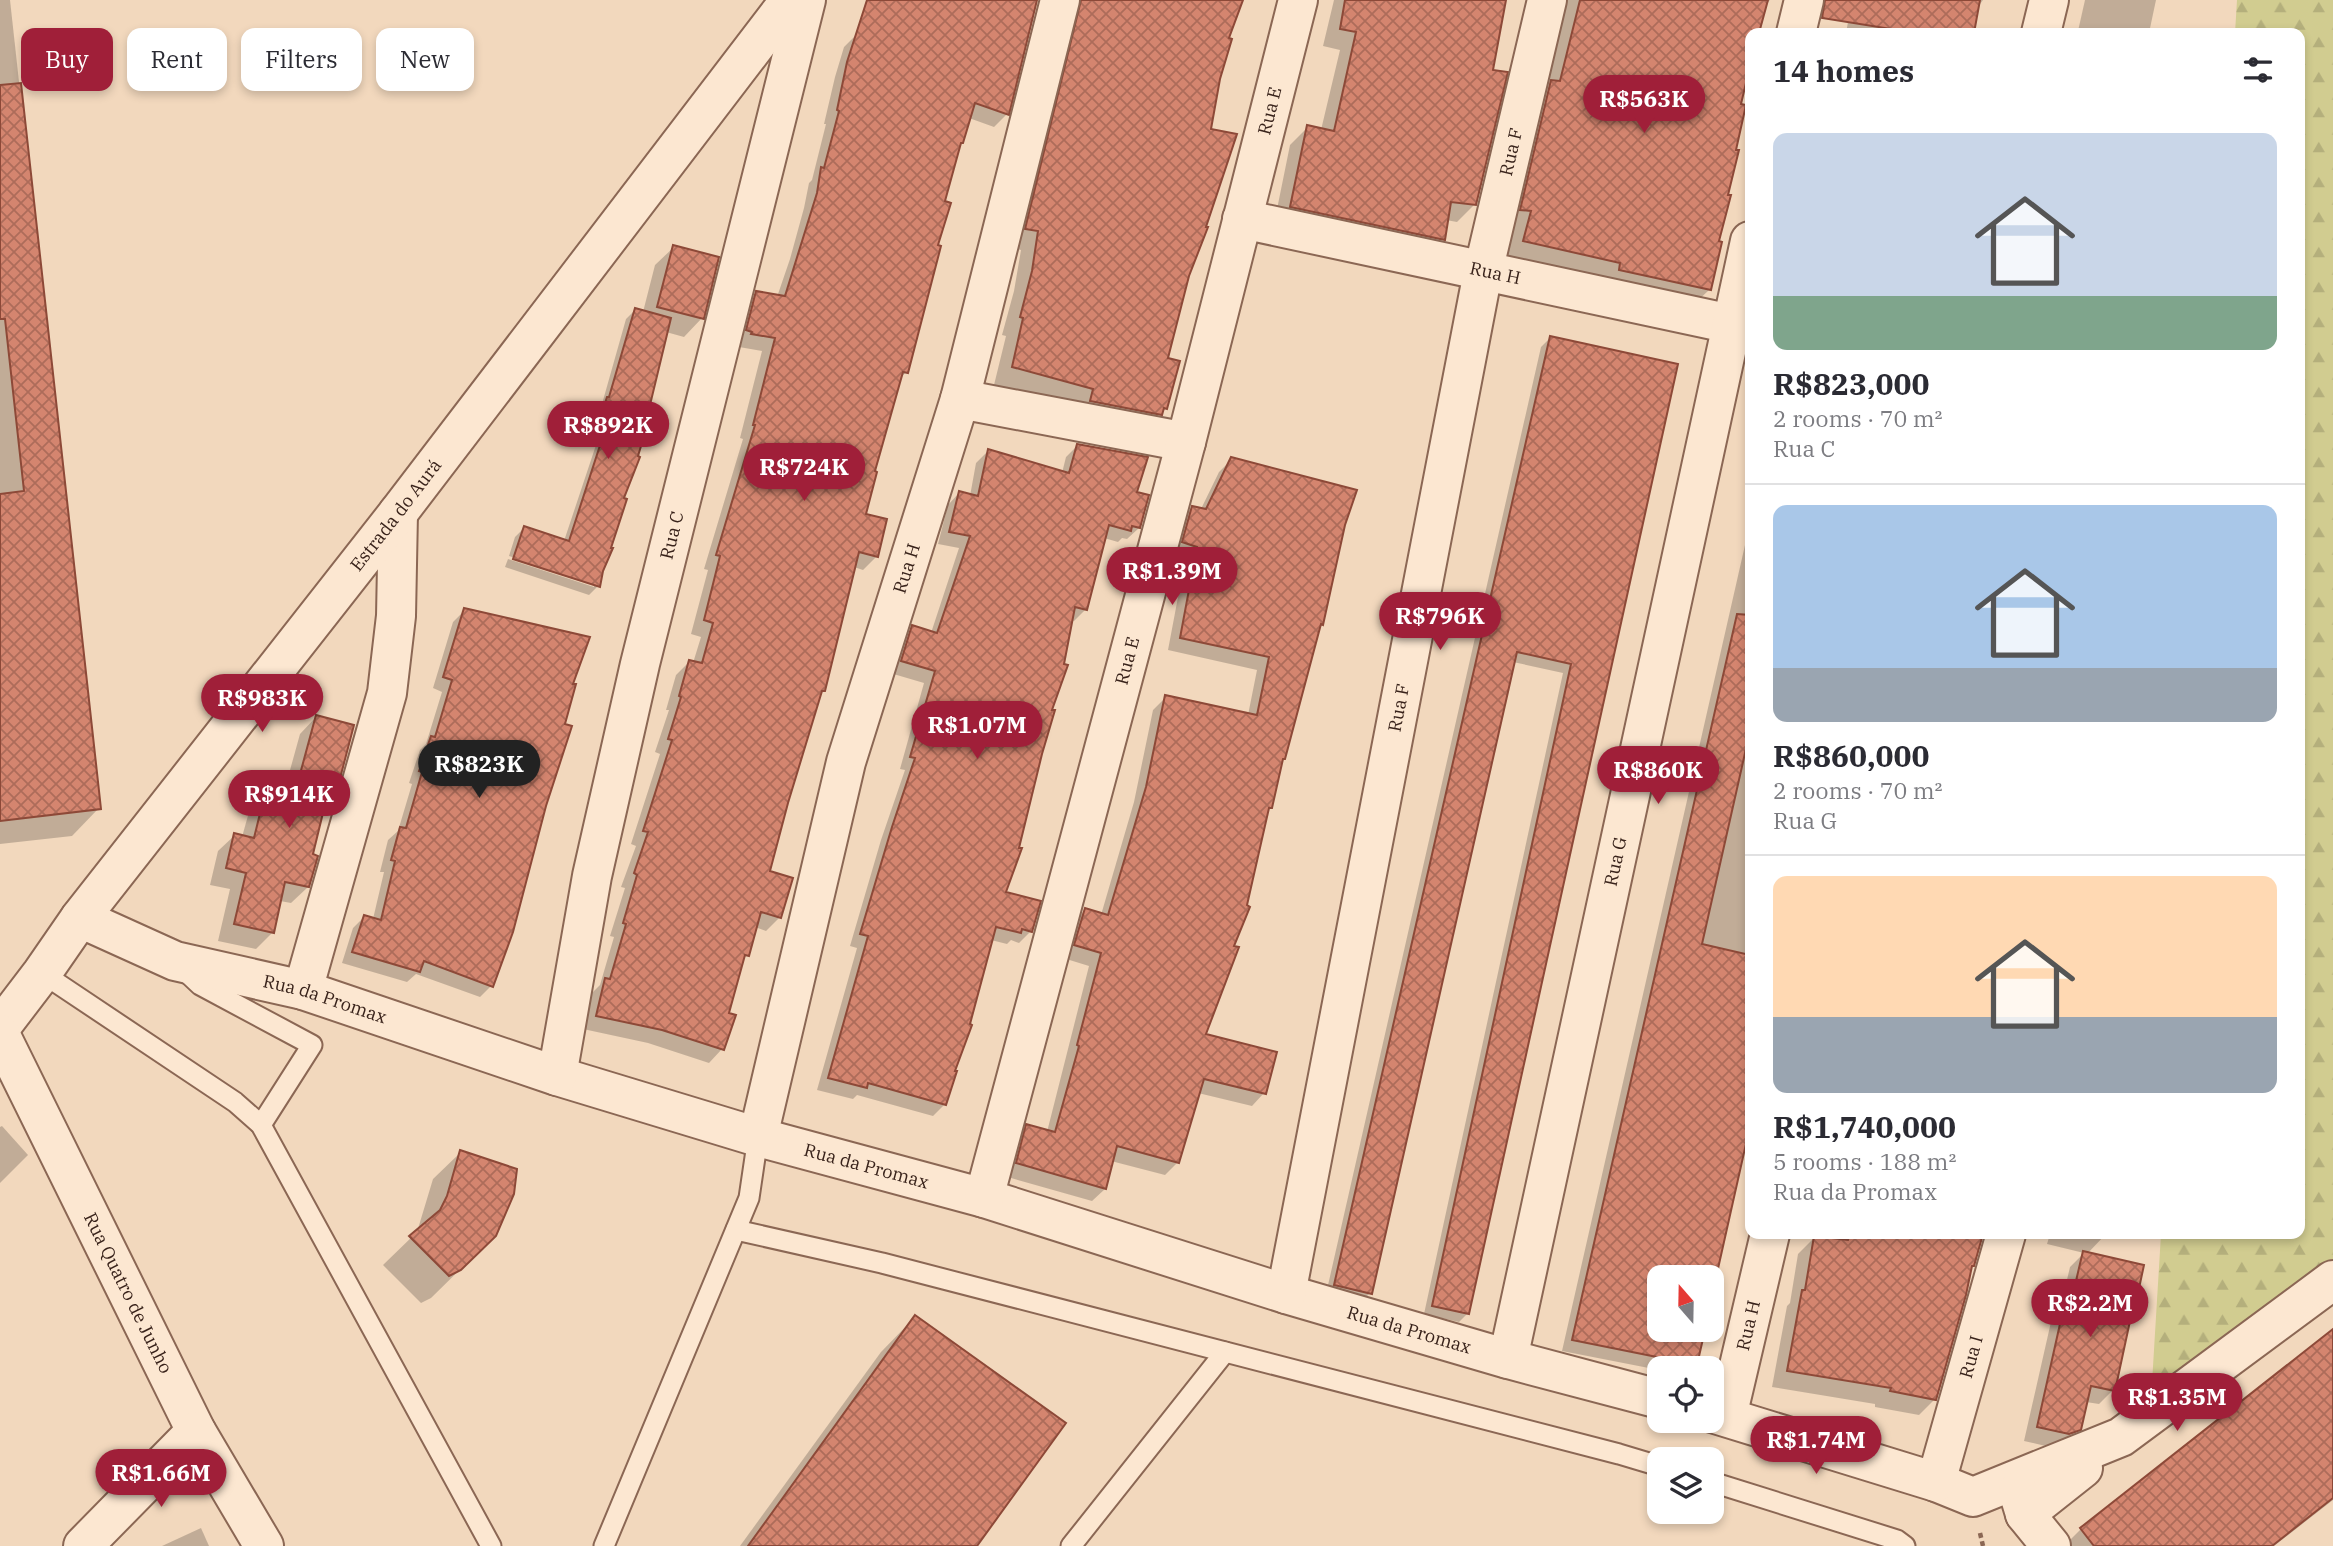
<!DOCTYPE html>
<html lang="en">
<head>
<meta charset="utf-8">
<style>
  body { margin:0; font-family:"IBM Plex Serif",serif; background:#f2f2f3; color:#2b2b33; height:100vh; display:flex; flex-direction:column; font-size:26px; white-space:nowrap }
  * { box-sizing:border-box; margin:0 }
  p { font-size:23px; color:#7c7c81 }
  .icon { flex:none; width:38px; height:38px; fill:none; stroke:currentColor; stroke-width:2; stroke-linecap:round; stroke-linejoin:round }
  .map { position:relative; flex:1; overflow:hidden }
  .sheet { position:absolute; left:1745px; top:28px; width:560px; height:1211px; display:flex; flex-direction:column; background:#fff; border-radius:14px; box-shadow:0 4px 10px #0003 }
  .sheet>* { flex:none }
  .hud { position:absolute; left:21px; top:28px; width:665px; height:63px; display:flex; gap:14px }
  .needle { width:46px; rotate:340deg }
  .tools { position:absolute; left:1647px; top:1265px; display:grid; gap:14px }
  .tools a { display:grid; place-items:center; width:77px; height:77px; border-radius:14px; background:#fff; box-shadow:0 4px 10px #0003; font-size:35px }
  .price { position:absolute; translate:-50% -60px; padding:0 16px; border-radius:24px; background:#a01f39; color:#fff; font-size:23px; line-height:46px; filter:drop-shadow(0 2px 4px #0008) }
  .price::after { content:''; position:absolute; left:50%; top:42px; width:21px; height:16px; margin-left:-10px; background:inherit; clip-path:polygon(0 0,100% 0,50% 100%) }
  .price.current { background:#222; color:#fff }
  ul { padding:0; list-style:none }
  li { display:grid; align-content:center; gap:14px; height:371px; padding:0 28px }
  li+li { border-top:2px solid #e1e1e2 }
  li span { display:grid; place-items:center; height:217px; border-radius:14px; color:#555 }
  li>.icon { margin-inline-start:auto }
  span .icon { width:126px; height:126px; fill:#fffc; stroke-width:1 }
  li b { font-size:30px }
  h2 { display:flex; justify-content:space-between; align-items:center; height:84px; padding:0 28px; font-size:30px }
  .chip { padding:0 24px; border-radius:14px; background:#fff; box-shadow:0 4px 10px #0003; font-size:24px; line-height:63px }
  .chip.current { background:#a01f39; color:#fff }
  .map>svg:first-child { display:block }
</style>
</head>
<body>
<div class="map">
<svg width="2333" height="1546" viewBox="0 0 2333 1546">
  <defs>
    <pattern id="forest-firs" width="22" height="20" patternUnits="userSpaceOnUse" patternTransform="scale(1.75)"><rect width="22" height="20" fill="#d1cc90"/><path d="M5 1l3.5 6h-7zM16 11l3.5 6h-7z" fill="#b4af7c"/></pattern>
    <pattern id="building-cross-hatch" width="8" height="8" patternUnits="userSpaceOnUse" patternTransform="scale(1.75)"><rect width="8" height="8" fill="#d4856f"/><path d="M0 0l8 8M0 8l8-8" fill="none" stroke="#ad6c5a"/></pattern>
  </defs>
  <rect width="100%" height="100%" fill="#f2d8bd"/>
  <path fill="url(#forest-firs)" d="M2237 0H2333V1273L2150 1416 2161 1234H2300V33H2235Z"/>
  <g fill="#0003">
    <path d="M0 0H10L99 808 72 836 0 844Z"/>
    <path d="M870 0H998L1007 114 994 127 969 118 959 145 943 202 936 247 906 372 899 380 872 472 864 516 877 556 863 570 854 567 823 690 819 694 786 802 768 873 780 917 766 931 755 927 747 955 742 960 727 1014 734 1016 722 1049 709 1063 648 1043 583 1029 592 993 600 985 614 937 610 936 625 888 621 887 636 846 631 844 660 754 655 752 669 710H666L676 675 689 662 693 663 701 637 691 634 708 570 704 569 743 439 740 438 762 351 739 347 743 307 756 293 777 297 790 259 804 208 809 183 812 180 826 124H824L835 77 844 47 858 33Z"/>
    <path d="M1069 0H1242L1226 40 1218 79 1187 276 1165 359V408L1142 433 1076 408 994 385 1006 336 1002 335 1014 291 1021 250 1008 247Z"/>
    <path d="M1334 0H1504L1491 71 1475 204 1457 222 1446 220 1443 239 1426 257 1274 224 1290 145 1308 127 1321 130 1340 50 1323 46Z"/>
    <path d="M1541 0H1770L1764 7 1757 33H1750V62L1739 105 1733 151 1737 152 1709 290 1691 307 1507 259 1514 228 1503 227 1534 99 1547 86 1561 29Z"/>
    <path d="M1852 0H1983L1977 8 1973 33H1846Z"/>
    <path d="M2085 0H2156L2149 33H2088L2078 31Z"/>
    <path d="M674 247 702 318 684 337 666 332 598 586 589 595 505 567 508 559 594 587V583L509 556 515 537 524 528 564 541 597 442 589 439 598 408 602 404 626 319 635 310 643 312 655 265Z"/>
    <path d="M1550 338 1676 365 1468 1313 1459 1322 1424 1314 1563 673 1513 662 1370 1293 1361 1302 1326 1294 1541 347Z"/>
    <path d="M1078 445 1134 493 1139 528 1127 539 1122 538 1118 542 1104 538 1086 609 1074 621 1071 620 1004 894 1031 931 1019 943 1011 940 1007 944 991 940 945 1104 933 1116 857 1095 853 1099 817 1090 857 948 850 946 881 840 905 770 900 769 924 683 890 673 901 639 912 627 931 633 959 548 938 544 948 505 959 493 970 496 976 463 988 451 1062 473 1066 457Z"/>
    <path d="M1232 459 1343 524 1322 624 1318 627 1231 948 1204 1035 1264 1093 1252 1106 1198 1093 1178 1162 1165 1175 1111 1161 1105 1189 1092 1201 1004 1176 1014 1139 1027 1126 1047 1132 1089 966 1063 958 1072 923 1085 910 1101 915 1134 802 1153 710 1166 697 1248 715 1257 670 1168 650 1185 560 1170 555 1179 520 1192 507 1201 509 1219 472Z"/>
    <path d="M1750 523V1116L1712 1291V1278H1659V1330H1703L1696 1364 1691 1368 1659 1370 1562 1351Z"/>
    <path d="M465 610 571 685 545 805 491 986 480 997 416 974 407 982 342 963 353 928 364 917 373 919 384 872H380L388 840 398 831 412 784 409 783 420 750 426 744 442 692 433 688 453 622Z"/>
    <path d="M316 717 336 785 326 795 311 855 308 887 291 903 280 901 273 932 256 949 218 941 230 889 210 885 218 851 235 835 242 837 249 812 265 795 282 799 300 734Z"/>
    <path d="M2 1126 28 1155 0 1183V1127Z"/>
    <path d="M461 1152 483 1247 431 1298 421 1303 383 1265 417 1232 433 1179Z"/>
    <path d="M1835 1234H1982L1973 1266 1970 1269 1935 1399 1919 1415 1875 1407V1404L1772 1387 1787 1306 1790 1303 1798 1254 1815 1237 1834 1240Z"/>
    <path d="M2050 1234H2106L2087 1254 2113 1390 2099 1404 2086 1402 2080 1429 2065 1443 2054 1448 2024 1441 2053 1313 2061 1305 2070 1267 2084 1253 2047 1244Z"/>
    <path d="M915 1317 975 1546H740L881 1352Z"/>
    <path d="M2333 1331V1500L2274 1546H2064L2081 1529Z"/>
    <path d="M201 1528 209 1546H162Z"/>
  </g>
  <g fill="url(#building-cross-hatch)" stroke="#8d4938" stroke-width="2">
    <path d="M867 0H1037L1009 115 975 103 963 143H961L945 201 951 203 938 245 941 246 908 373 903 372 875 471 877 472 866 514 887 519 878 557 859 552 825 691H822L788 803 770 871 793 878 781 918 761 912 749 956 745 955 729 1013 736 1015 724 1050 662 1030 596 1016 605 978 610 979 626 924 623 923 637 875 634 873 648 832 643 831 672 740 668 739 681 697 679 696 689 660 702 663 713 623 704 620 720 556 716 555 755 425H753L775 338 751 334 752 332 746 330 756 291 785 296 817 193 821 167 824 168 839 111 837 110 847 62Z"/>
    <path d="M1081 0H1243L1229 38 1232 39 1220 79 1211 129 1237 134 1206 227H1208L1189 276 1168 358 1180 361 1167 409 1164 408 1162 415 1090 401 1093 389 1012 367 1023 318 1020 317 1032 271 1038 231 1025 229Z"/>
    <path d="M1345 0H1506L1493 70 1508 72 1476 205 1451 202 1445 240 1290 207 1307 125 1334 131 1356 32 1340 29Z"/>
    <path d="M1580 0H1768L1759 33H1750V66L1741 104 1746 105 1736 150H1739L1728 195H1731L1719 241 1722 242 1711 290 1619 270 1620 263 1523 241 1531 211 1520 210 1551 80 1560 81Z"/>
    <path d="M1825 0H1980L1974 33H1916L1822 18Z"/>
    <path d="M21 83 101 809 0 821V494L24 491 5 319H0V85Z"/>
    <path d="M673 245 719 257 704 319 657 307Z"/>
    <path d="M635 308 671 318 649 409 652 410 638 456 640 457 624 498 627 499 611 548H613L603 571 600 587 513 559 524 526 569 541 604 433 596 431 607 397H609Z"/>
    <path d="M1550 336 1678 364 1469 1314 1432 1306 1571 664 1517 652 1372 1294 1334 1285Z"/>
    <path d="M1077 444 1148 457 1137 492 1149 495 1140 528 1132 526 1131 531 1109 525 1087 610 1075 607 1064 664 1068 665 1052 710H1055L1042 754 1019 848H1022L1006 892 1041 901 1032 932 1022 929 1021 933 996 927 970 1024 972 1025 955 1071H957L946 1105 868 1083 867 1088 828 1078 868 936 860 934 892 827 915 758 910 757 935 671 901 661 912 625 937 633 970 536 949 532 959 491 978 496 988 449 1069 473Z"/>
    <path d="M1231 457 1357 490 1345 525 1323 625 1321 624 1285 759H1283L1272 808H1269L1247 905 1250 907 1234 946 1239 947 1206 1034 1277 1052 1266 1094 1204 1079 1179 1163 1117 1146 1106 1189 1016 1163 1026 1124 1055 1132 1079 1046 1077 1045 1101 953 1074 945 1085 908 1108 915 1146 787 1165 695 1257 715 1269 657 1180 638 1197 547 1182 542 1192 506 1206 509Z"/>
    <path d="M464 608 590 637 573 684H576L565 724 572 726 546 806 513 932 493 987 424 961 420 972 352 952 364 915 381 920 395 861 391 860 400 827 406 828 422 772 419 771 431 736 435 737 452 680 443 677Z"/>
    <path d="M1737 614 1750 615V731L1702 944 1750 955V1126L1715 1282 1717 1283 1712 1300V1278H1659V1330H1705L1697 1365 1572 1340Z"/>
    <path d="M316 715 354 725 338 786 330 784 313 854 318 856 309 887 285 882 274 933 234 924 246 873 226 868 234 833 254 838 265 793 293 800Z"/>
    <path d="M460 1150 517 1169 514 1194 496 1236 461 1270 449 1276 409 1236 440 1210 447 1196Z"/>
    <path d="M1850 1234H1983L1974 1266H1972L1966 1295 1936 1400 1890 1391 1891 1388 1787 1371 1802 1290H1805L1814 1236 1848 1240Z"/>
    <path d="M2083 1251 2144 1265 2135 1307H2133L2115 1391 2091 1386 2081 1430 2069 1434 2037 1427 2066 1297 2072 1298Z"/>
    <path d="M915 1315 1066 1423 977 1546H748Z"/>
    <path d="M2333 1329V1498L2272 1546H2094L2080 1528Z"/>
  </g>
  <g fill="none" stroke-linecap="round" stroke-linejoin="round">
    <g stroke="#8b6754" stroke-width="23">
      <g id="lane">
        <path d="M183 969 200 985 312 1045 261 1125"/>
        <path d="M42 973 235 1102 261 1125 491 1546"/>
        <path d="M736 1230 882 1263 1619 1454 1659 1466"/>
        <path d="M1712 1482 1897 1540 1905 1546"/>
        <path d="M604 1546 749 1198 758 1137"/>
        <path d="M1071 1546 1225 1352"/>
      </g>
    </g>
    <g stroke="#8b6754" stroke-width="42">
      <g id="street">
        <path d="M1796 33 1804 0"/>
        <path d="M2041 33 2049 0"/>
        <path id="s1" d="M1242 219 1750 328"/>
        <path d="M960 399 1186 442"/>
        <path id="s2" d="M80 918 175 961 303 990 557 1076 758 1137 984 1198 1286 1294 1508 1359 1659 1399"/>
        <path d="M303 990 387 693 396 616 398 513"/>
        <path id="s3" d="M0 1028 42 973 80 918 398 513 790 0"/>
        <path id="s4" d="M0 1034 196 1431 264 1546"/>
        <path id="s5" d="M557 1076 592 876 640 664 806 0"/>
        <path id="s6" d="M758 1137 846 762 960 399 1060 0"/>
        <path id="s7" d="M984 1198 1186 442 1298 0"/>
        <path id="s8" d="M1286 1294 1483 272 1547 0"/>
        <path id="s9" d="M1508 1359 1750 241"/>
        <path d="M1712 1413 1936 1482 1973 1497 2121 1437 2333 1280"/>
        <path id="s10" d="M1727 1417 1770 1234"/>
        <path id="s11" d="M1936 1482 2006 1234"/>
        <path d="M2018 1491 2025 1514 2051 1546"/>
        <path d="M2025 1514 2083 1468"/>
        <path d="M83 1546 196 1431"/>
      </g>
    </g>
    <path stroke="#8b6754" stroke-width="4.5" stroke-dasharray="5 3.5" stroke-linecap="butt" d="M1980 1533 1983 1546"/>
    <use href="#lane" stroke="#fce7d1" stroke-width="19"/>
    <use href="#street" stroke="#fce7d1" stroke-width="38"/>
  </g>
  <g text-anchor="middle" stroke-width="6" stroke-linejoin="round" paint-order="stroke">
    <g font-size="18" fill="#39231b" stroke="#f9e4cd">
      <text dy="6" stroke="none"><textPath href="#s7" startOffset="1124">Rua E</textPath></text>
      <text dy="6" stroke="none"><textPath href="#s8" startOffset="1164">Rua F</textPath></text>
      <text dy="6" stroke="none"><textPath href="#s1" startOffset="259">Rua H</textPath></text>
      <text dy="6" stroke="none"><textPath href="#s3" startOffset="648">Estrada do Aurá</textPath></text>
      <text dy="6" stroke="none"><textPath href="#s5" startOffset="553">Rua C</textPath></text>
      <text dy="6" stroke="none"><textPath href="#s6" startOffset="588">Rua H</textPath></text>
      <text dy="6" stroke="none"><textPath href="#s7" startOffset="556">Rua E</textPath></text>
      <text dy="6" stroke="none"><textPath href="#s8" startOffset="597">Rua F</textPath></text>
      <text dy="6" stroke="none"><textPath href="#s9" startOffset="509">Rua G</textPath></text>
      <text dy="6" stroke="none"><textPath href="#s2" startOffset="259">Rua da Promax</textPath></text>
      <text dy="6" stroke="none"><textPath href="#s2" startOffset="826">Rua da Promax</textPath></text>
      <text dy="6" stroke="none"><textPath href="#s4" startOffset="289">Rua Quatro de Junho</textPath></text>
      <text dy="6" stroke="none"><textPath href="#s10" startOffset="94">Rua H</textPath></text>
      <text dy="6" stroke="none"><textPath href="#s2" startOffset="1393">Rua da Promax</textPath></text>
      <text dy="6" stroke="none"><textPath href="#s11" startOffset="130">Rua I</textPath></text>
    </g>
  </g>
</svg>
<div class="tools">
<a><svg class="needle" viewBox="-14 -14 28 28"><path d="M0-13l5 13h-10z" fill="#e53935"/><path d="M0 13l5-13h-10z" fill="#7c7c81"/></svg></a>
<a><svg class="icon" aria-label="locate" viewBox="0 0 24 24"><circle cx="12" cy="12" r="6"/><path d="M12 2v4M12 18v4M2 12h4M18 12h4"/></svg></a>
<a><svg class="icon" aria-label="layers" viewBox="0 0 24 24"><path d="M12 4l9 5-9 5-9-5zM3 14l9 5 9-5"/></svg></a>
</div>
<b class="price" style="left:1644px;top:135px">R$563K</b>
<b class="price" style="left:608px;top:461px">R$892K</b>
<b class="price" style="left:804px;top:503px">R$724K</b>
<b class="price" style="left:1172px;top:607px">R$1.39M</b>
<b class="price" style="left:1440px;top:652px">R$796K</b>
<b class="price" style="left:262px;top:734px">R$983K</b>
<b class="price" style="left:977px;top:761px">R$1.07M</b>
<b class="price current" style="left:479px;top:800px">R$823K</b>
<b class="price" style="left:1658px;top:806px">R$860K</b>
<b class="price" style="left:289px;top:830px">R$914K</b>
<b class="price" style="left:2090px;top:1339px">R$2.2M</b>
<b class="price" style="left:2177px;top:1433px">R$1.35M</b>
<b class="price" style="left:1816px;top:1476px">R$1.74M</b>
<b class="price" style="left:161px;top:1509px">R$1.66M</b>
<div class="hud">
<a class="chip current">Buy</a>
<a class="chip">Rent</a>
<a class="chip">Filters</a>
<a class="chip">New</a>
</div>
<section class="sheet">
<h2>14 homes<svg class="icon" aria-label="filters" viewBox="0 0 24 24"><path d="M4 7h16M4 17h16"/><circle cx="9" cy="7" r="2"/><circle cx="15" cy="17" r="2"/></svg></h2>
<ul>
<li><span style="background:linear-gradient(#c9d6e8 75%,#7fa58c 0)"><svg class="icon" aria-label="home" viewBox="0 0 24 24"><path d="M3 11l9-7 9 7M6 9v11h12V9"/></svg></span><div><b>R$823,000</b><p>2 rooms · 70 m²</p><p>Rua C</p></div></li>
<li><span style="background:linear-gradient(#a9c7e8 75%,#9aa5b1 0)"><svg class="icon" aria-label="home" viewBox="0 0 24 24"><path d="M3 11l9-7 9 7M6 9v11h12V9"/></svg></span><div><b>R$860,000</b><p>2 rooms · 70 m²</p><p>Rua G</p></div></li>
<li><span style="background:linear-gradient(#ffd9b3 65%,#9aa5b1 0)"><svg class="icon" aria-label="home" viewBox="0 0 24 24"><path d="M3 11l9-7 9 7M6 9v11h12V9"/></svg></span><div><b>R$1,740,000</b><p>5 rooms · 188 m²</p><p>Rua da Promax</p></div></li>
</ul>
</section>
</div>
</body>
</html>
